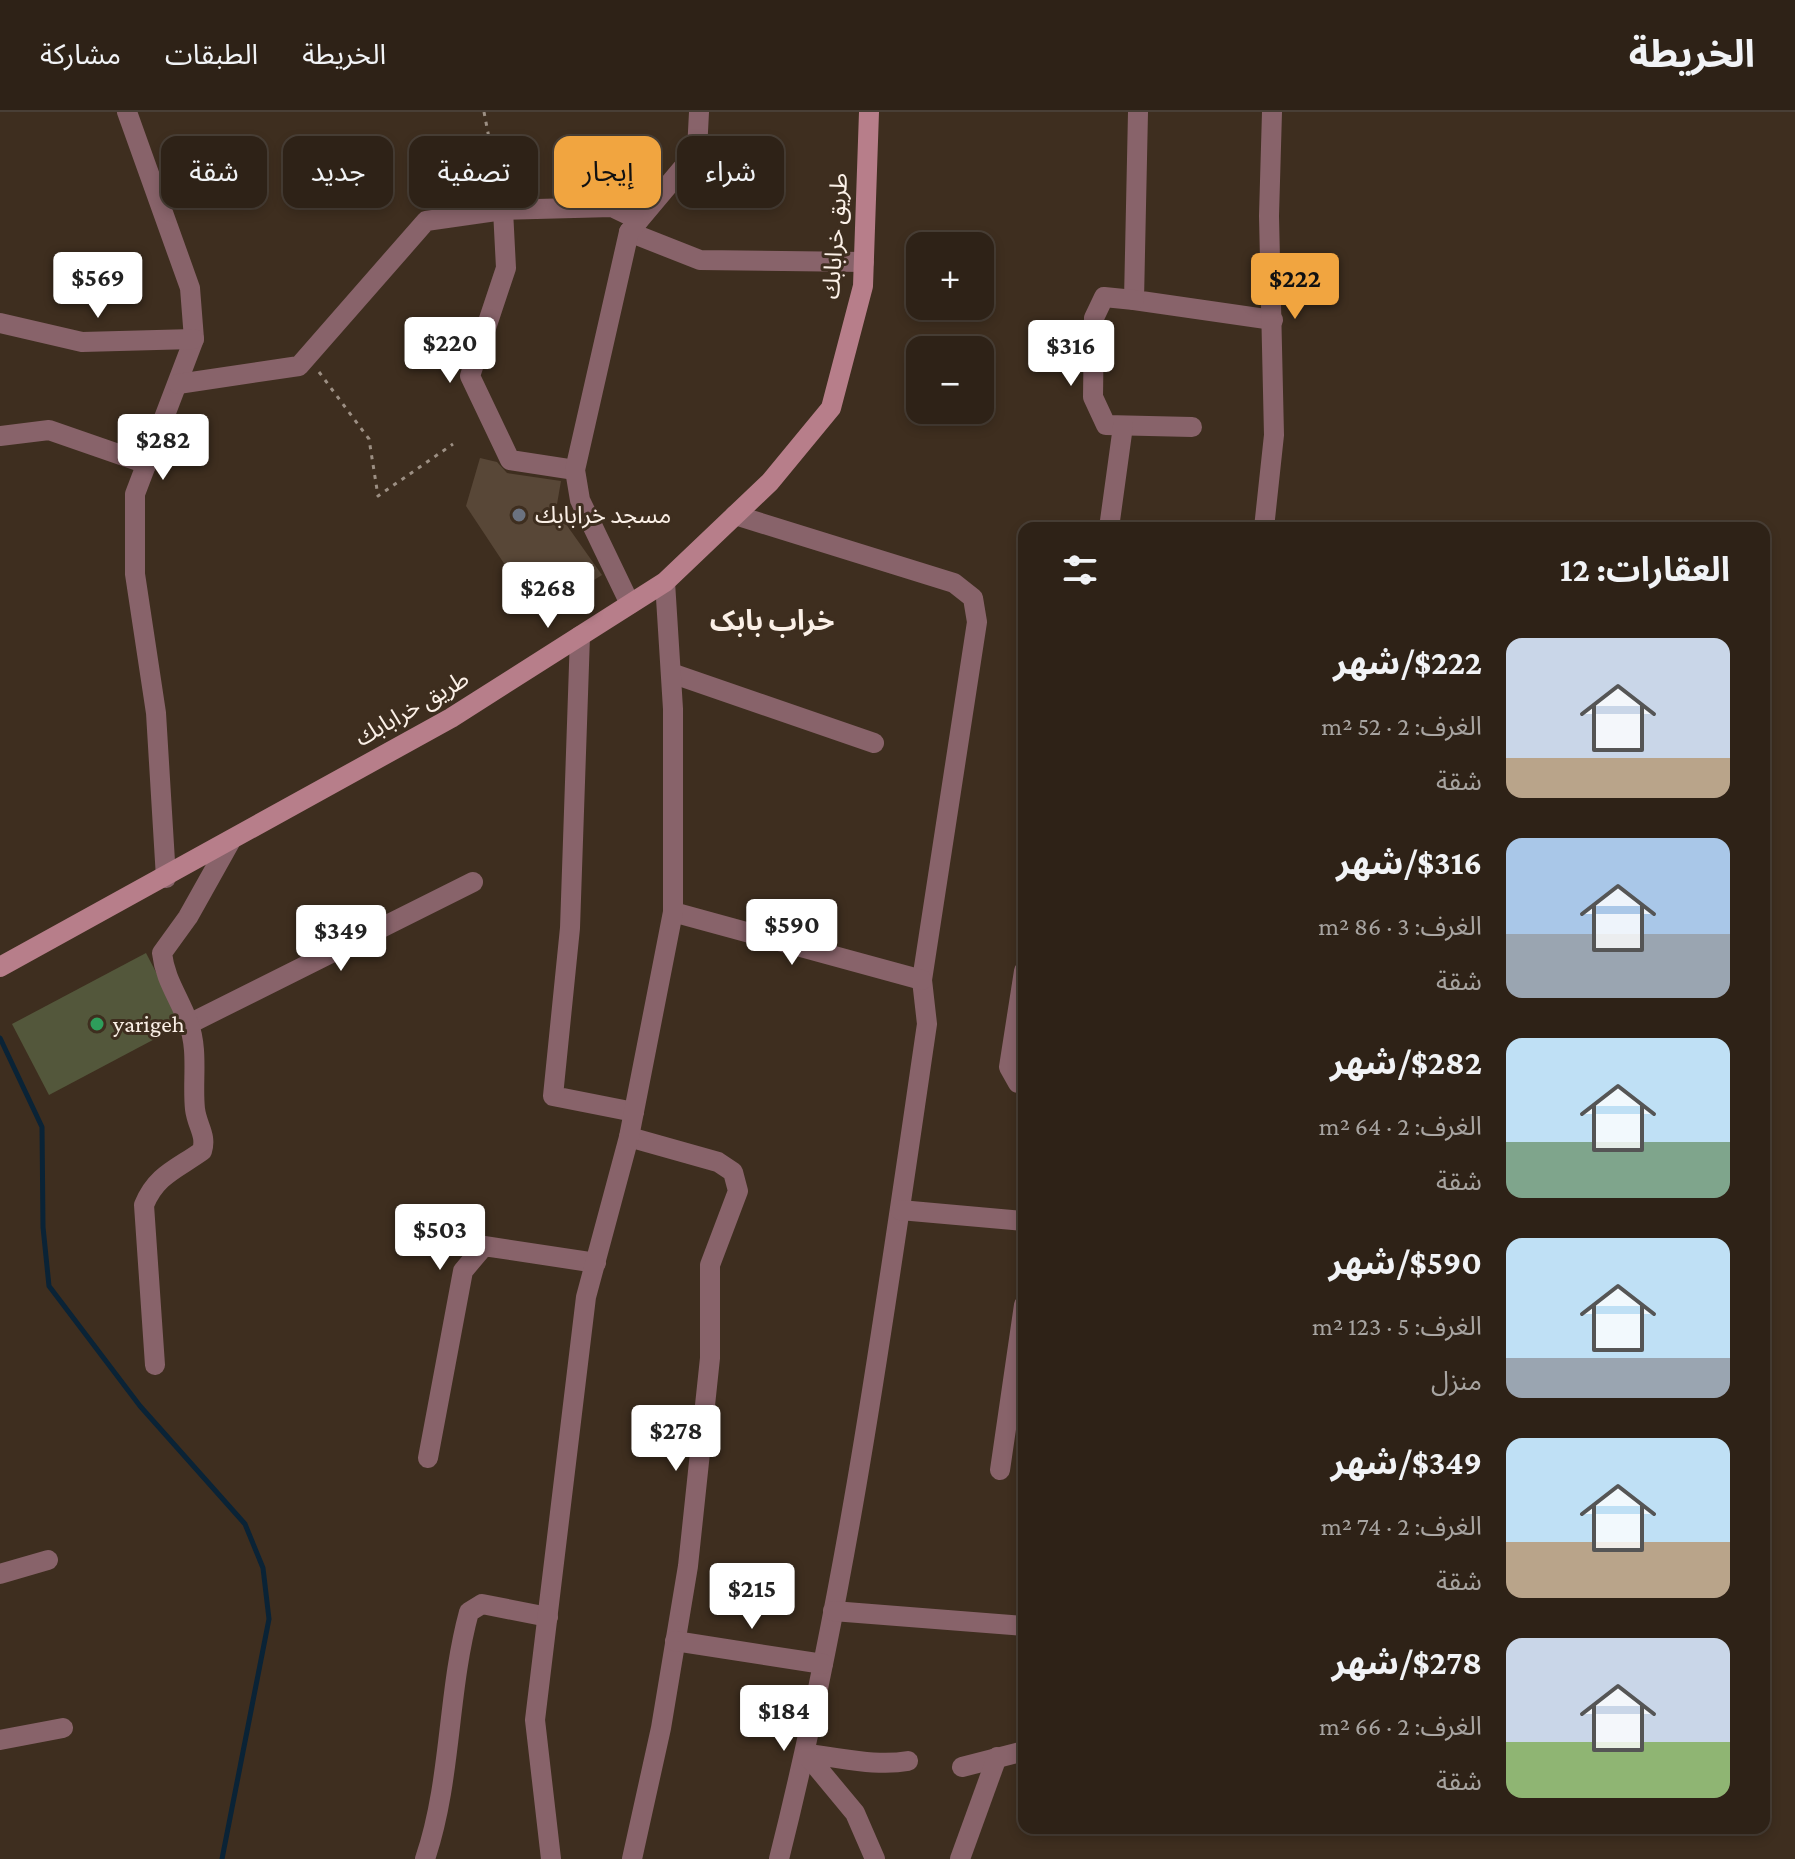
<!DOCTYPE html>
<html lang="ar">
<head>
<meta charset="utf-8">
<style>
  body { margin:0; font-family:"Crimson Pro","Noto Sans Arabic",serif; background:#362a20; color:#f1f3f6; direction:rtl; height:100vh; display:flex; flex-direction:column; font-size:30px; white-space:nowrap }
  * { box-sizing:border-box; margin:0 }
  p { font-size:26px; color:#a7a4a1 }
  .icon { flex:none; width:44px; height:44px; fill:none; stroke:currentColor; stroke-width:2; stroke-linecap:round; stroke-linejoin:round }
  .map { position:relative; flex:1; overflow:hidden; direction:ltr }
  .details { position:absolute; left:1018px; top:410px; width:752px; height:1312px; display:flex; flex-direction:column; background:#2e2217; border-radius:16px; box-shadow:0 4px 12px #0003,0 0 0 2px #493f36; direction:rtl }
  .details>* { flex:none }
  .guide { position:absolute; left:24px; top:24px; width:760px; height:72px; direction:rtl; display:flex; gap:16px }
  .buttons { position:absolute; left:906px; top:120px; display:grid; gap:16px }
  .buttons a { display:grid; place-items:center; width:88px; height:88px; border-radius:16px; background:#2e2217; box-shadow:0 4px 12px #0003,0 0 0 2px #493f36; font-size:40px }
  .price { position:absolute; translate:-50% -68px; padding:0 18px; border-radius:8px; background:#fff; color:#222; font-size:26px; line-height:52px; filter:drop-shadow(0 2px 4px #0008) }
  .price::after { content:''; position:absolute; left:50%; top:48px; width:24px; height:18px; margin-left:-12px; background:inherit; clip-path:polygon(0 0,100% 0,50% 100%) }
  .price.on { background:#f1a540; color:#111 }
  ul { padding:0; list-style:none }
  li { display:flex; align-items:center; gap:24px; height:200px; padding:0 40px }
  li span { display:grid; place-items:center; flex:none; width:224px; height:160px; border-radius:16px; color:#555 }
  li>.icon { margin-inline-start:auto }
  span .icon { width:96px; height:96px; fill:#fffc; stroke-width:1 }
  li b { font-size:34px }
  h2 { display:flex; justify-content:space-between; align-items:center; height:96px; padding:0 40px; font-size:34px }
  .chip { padding:0 28px; border-radius:16px; background:#2e2217; box-shadow:0 4px 12px #0003,0 0 0 2px #493f36; font-size:28px; line-height:72px }
  .chip.on { background:#f1a540; color:#111 }
  header { display:flex; align-items:center; gap:48px; box-sizing:border-box; height:112px; padding:0 40px; background:#2e2217; border-bottom:2px solid #493f36 }
  header strong { font-size:38px }
  nav { display:flex; gap:44px; margin-inline-start:auto; font-size:28px }
  .map>svg:first-child { display:block }
</style>
</head>
<body>
<header>
<strong>الخريطة</strong>
<nav><a>الخريطة</a><a>الطبقات</a><a>مشاركة</a></nav>
</header>
<div class="map">
<svg width="1795" height="1747" viewBox="0 0 1795 1747">
  <rect width="100%" height="100%" fill="#3e2e1f"/>
  <path fill="#53573b" d="M146 841 183 912 49 983 12 912Z"/>
  <g fill="none" stroke-linecap="round" stroke-linejoin="round">
    <path stroke="#0a2336" stroke-width="5" d="M0 926 42 1015 43 1115 49 1174 140 1294 245 1412 263 1456 269 1507 222 1747"/>
  </g>
  <path fill="#584737" d="M480 346 497 350 507 361 561 369 556 398 602 463 538 503 466 394Z"/>
  <g fill="none" stroke-linecap="round" stroke-linejoin="round">
    <g stroke="#9c8f83" stroke-width="3" stroke-dasharray="4 6" stroke-linecap="butt">
      <path d="M484 0 499 78"/>
      <path d="M319 260 369 327 378 384 453 332"/>
    </g>
    <g stroke="#88636a" stroke-width="20">
      <path d="M127 0 190 176 194 227 135 382V462L156 601 166 766"/>
      <path d="M1138 0 1134 188 1273 208"/>
      <path d="M503 98 506 156 470 264 510 348 575 358"/>
      <path d="M629 120 700 148 864 150"/>
      <path d="M1134 188 1104 185 1094 206 1093 285 1106 313 1192 315"/>
      <path d="M0 211 82 230 194 227"/>
      <path d="M178 272 299 254 426 109 503 98 612 95 639 108"/>
      <path d="M0 324 49 318 147 352"/>
      <path d="M735 403 954 471 973 486 977 510 922 868 927 912C886 1191 848 1473 779 1747"/>
      <path d="M1109 416 1123 314"/>
      <path d="M1264 416 1274 323 1269 104 1272 0"/>
      <path d="M630 492 580 388 575 358 629 120 697 39 699 0"/>
      <path d="M580 524 570 816 553 984 634 1000"/>
      <path d="M671 561 874 631"/>
      <path d="M673 800 922 868"/>
      <path d="M1024 859 1009 955 1018 971 1024 972"/>
      <path d="M189 912 473 770"/>
      <path d="M629 1025 718 1050 733 1060 738 1079 710 1153V1246L688 1454 661 1616 632 1747"/>
      <path d="M900 1098 1024 1109"/>
      <path d="M155 1253 144 1093C156 1063 177 1057 202 1039 207 1023 197 1014 195 997 192 969 199 938 188 910 179 885 165 868 162 841L188 805 230 730"/>
      <path d="M428 1346 463 1159 484 1134 596 1151"/>
      <path d="M1000 1358 1024 1193"/>
      <path d="M0 1462 48 1448"/>
      <path d="M833 1499 1024 1514"/>
      <path d="M675 1529 823 1552"/>
      <path d="M0 1628 63 1616"/>
      <path d="M962 1655 1024 1639"/>
      <path d="M425 1747C452 1667 447 1581 469 1500L482 1492 548 1505"/>
      <path d="M551 1747 535 1608 586 1185 629 1025 673 800V597L665 470"/>
      <path d="M875 1747 855 1701 806 1642C840 1645 875 1655 908 1649"/>
      <path d="M960 1747 997 1645"/>
    </g>
    <path stroke="#b77e8a" stroke-width="20" d="M0 855 451 606 665 470 770 370 831 296 863 174 869 0"/>
  </g>
  <circle fill="#6b7280" stroke="#3e2e1f" stroke-width="3" cx="519" cy="403" r="8"/>
  <circle fill="#2e9e5b" stroke="#3e2e1f" stroke-width="3" cx="97" cy="912" r="8"/>
  <g text-anchor="middle" stroke-width="6" stroke-linejoin="round" paint-order="stroke">
    <g font-size="24" fill="#fbf0e7" stroke="#3e2e1f">
      <text transform="translate(835 124) rotate(-86)" y="8">طريق خرابابك</text>
      <text transform="translate(412 596) rotate(-30)" y="8">طريق خرابابك</text>
    </g>
    <g font-size="24" fill="#fbf0e7" stroke="#3e2e1f" text-anchor="start">
      <text x="535" y="411">مسجد خرابابك</text>
      <text x="113" y="920">yarigeh</text>
    </g>
    <g font-size="28" font-weight="bold" fill="#fbf0e7" stroke="#3e2e1f">
      <text x="772" y="518">خراب بابک</text>
    </g>
  </g>
</svg>
<div class="buttons">
<a>+</a>
<a>−</a>
</div>
<b class="price" style="left:98px;top:208px">$569</b>
<b class="price on" style="left:1295px;top:209px">$222</b>
<b class="price" style="left:450px;top:273px">$220</b>
<b class="price" style="left:1071px;top:276px">$316</b>
<b class="price" style="left:163px;top:370px">$282</b>
<b class="price" style="left:548px;top:518px">$268</b>
<b class="price" style="left:792px;top:855px">$590</b>
<b class="price" style="left:341px;top:861px">$349</b>
<b class="price" style="left:440px;top:1160px">$503</b>
<b class="price" style="left:676px;top:1361px">$278</b>
<b class="price" style="left:752px;top:1519px">$215</b>
<b class="price" style="left:784px;top:1641px">$184</b>
<div class="guide">
<a class="chip">شراء</a>
<a class="chip on">إيجار</a>
<a class="chip">تصفية</a>
<a class="chip">جديد</a>
<a class="chip">شقة</a>
</div>
<section class="details">
<h2>العقارات: 12<svg class="icon" aria-label="filters" viewBox="0 0 24 24"><path d="M4 7h16M4 17h16"/><circle cx="9" cy="7" r="2"/><circle cx="15" cy="17" r="2"/></svg></h2>
<ul>
<li><span style="background:linear-gradient(#c9d6e8 75%,#b9a48a 0)"><svg class="icon" aria-label="home" viewBox="0 0 24 24"><path d="M3 11l9-7 9 7M6 9v11h12V9"/></svg></span><div><b>$222/شهر</b><p>الغرف: 2 · 52 m²</p><p>شقة</p></div></li>
<li><span style="background:linear-gradient(#a9c7e8 60%,#9aa5b1 0)"><svg class="icon" aria-label="home" viewBox="0 0 24 24"><path d="M3 11l9-7 9 7M6 9v11h12V9"/></svg></span><div><b>$316/شهر</b><p>الغرف: 3 · 86 m²</p><p>شقة</p></div></li>
<li><span style="background:linear-gradient(#bfe0f5 65%,#7fa58c 0)"><svg class="icon" aria-label="home" viewBox="0 0 24 24"><path d="M3 11l9-7 9 7M6 9v11h12V9"/></svg></span><div><b>$282/شهر</b><p>الغرف: 2 · 64 m²</p><p>شقة</p></div></li>
<li><span style="background:linear-gradient(#bfe0f5 75%,#9aa5b1 0)"><svg class="icon" aria-label="home" viewBox="0 0 24 24"><path d="M3 11l9-7 9 7M6 9v11h12V9"/></svg></span><div><b>$590/شهر</b><p>الغرف: 5 · 123 m²</p><p>منزل</p></div></li>
<li><span style="background:linear-gradient(#bfe0f5 65%,#b9a48a 0)"><svg class="icon" aria-label="home" viewBox="0 0 24 24"><path d="M3 11l9-7 9 7M6 9v11h12V9"/></svg></span><div><b>$349/شهر</b><p>الغرف: 2 · 74 m²</p><p>شقة</p></div></li>
<li><span style="background:linear-gradient(#c9d6e8 65%,#8fb573 0)"><svg class="icon" aria-label="home" viewBox="0 0 24 24"><path d="M3 11l9-7 9 7M6 9v11h12V9"/></svg></span><div><b>$278/شهر</b><p>الغرف: 2 · 66 m²</p><p>شقة</p></div></li>
</ul>
</section>
</div>
</body>
</html>
